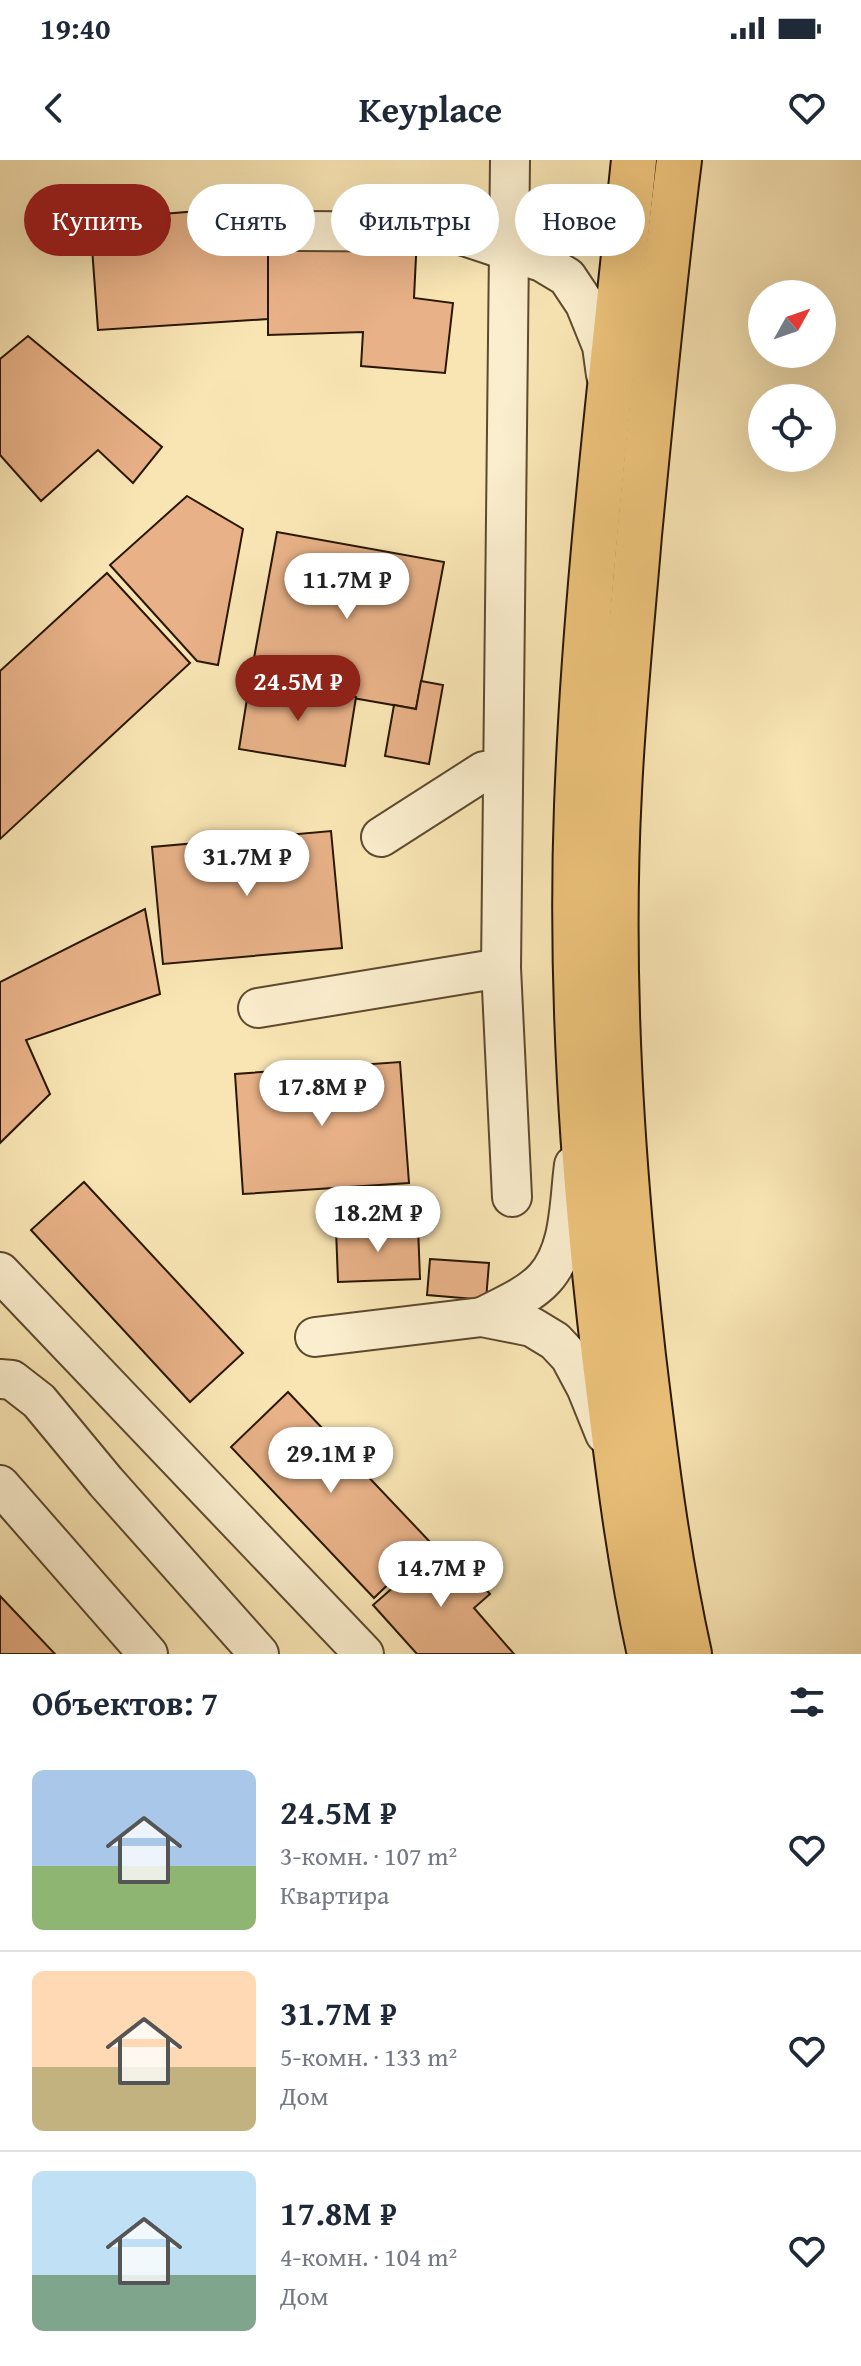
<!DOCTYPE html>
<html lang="ru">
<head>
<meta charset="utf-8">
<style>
  body { margin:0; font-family:"Gentium Book Plus",serif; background:#f6f6f7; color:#1f2937; height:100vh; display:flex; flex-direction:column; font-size:30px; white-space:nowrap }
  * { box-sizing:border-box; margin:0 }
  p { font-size:26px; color:#747a83 }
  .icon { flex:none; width:44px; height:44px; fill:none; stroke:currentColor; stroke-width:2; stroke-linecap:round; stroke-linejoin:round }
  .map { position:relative; height:1494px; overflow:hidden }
  .sheet { display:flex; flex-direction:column; background:#fff; flex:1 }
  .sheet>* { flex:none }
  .hud { position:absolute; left:24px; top:24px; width:814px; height:72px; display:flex; gap:16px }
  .needle { width:52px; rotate:50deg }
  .fabs { position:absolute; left:748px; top:120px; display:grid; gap:16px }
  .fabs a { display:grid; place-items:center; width:88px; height:88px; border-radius:50%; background:#fff; box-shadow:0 8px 32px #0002; font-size:40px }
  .price { position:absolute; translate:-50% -68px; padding:0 18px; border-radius:28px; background:#fff; color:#222; font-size:26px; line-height:52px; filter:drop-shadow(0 2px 4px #0008) }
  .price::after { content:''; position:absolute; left:50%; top:48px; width:24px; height:18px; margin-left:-12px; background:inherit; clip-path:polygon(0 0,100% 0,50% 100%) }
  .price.active { background:#8f2418; color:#fff }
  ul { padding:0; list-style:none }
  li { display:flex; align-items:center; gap:24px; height:200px; padding:0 32px }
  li+li { border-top:2px solid #e0e1e3 }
  li span { display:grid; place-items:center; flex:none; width:224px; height:160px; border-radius:12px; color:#555 }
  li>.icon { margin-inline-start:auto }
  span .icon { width:96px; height:96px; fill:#fffc; stroke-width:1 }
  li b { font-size:34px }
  h2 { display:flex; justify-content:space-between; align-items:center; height:96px; padding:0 32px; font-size:34px }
  .tag { padding:0 28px; border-radius:36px; background:#fff; box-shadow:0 8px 32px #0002; font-size:28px; line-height:72px }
  .tag.active { background:#8f2418; color:#fff }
  .status { display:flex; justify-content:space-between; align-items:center; height:56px; padding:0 40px; background:#fff; direction:ltr }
  .status svg { height:22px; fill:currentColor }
  header { display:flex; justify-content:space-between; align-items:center; height:104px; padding:0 32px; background:#fff; font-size:36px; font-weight:600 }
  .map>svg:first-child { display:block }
</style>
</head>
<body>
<div class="status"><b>19:40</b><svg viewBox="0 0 49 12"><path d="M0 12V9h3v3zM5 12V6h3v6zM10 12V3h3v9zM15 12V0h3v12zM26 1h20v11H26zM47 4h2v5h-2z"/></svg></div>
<header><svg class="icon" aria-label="back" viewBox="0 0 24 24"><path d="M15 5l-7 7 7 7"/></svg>Keyplace<svg class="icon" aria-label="heart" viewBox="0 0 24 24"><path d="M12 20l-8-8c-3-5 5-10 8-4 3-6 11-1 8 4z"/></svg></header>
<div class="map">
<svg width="861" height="1494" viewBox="0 0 861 1494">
  <rect width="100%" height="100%" fill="#f9e5b4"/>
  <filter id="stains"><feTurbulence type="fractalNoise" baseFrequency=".0025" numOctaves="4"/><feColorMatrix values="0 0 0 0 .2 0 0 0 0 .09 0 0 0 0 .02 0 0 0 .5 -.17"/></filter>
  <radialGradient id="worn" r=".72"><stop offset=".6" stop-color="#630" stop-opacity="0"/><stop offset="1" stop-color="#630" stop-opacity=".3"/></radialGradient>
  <g fill="#e8b187" stroke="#291701" stroke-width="2">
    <path d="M270 45 268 159 98 170 90 60Z"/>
    <path d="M417 76 414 138 453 143 445 213 361 206 363 172 268 175V83Z"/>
    <path d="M28 176 162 287 133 323 98 290 41 341 0 295V199Z"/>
    <path d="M187 336 243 369 218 505 197 501 110 405Z"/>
    <path d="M277 372 444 402 416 549 250 520Z"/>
    <path d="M107 413 190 503 0 679V511Z"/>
    <path d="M250 520 356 537 345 606 239 589Z"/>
    <path d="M421 521 443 525 429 604 385 596 394 545 416 549Z"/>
    <path d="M331 671 342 788 163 804 152 687Z"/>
    <path d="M145 749 160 834 26 880 50 934 0 983V822Z"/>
    <path d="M400 902 409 1023 243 1034 235 914Z"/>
    <path d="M84 1022 243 1193 190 1242 31 1070Z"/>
    <path d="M418 1066 420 1119 338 1122 336 1069Z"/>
    <path d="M430 1099 489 1103 486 1140 427 1135Z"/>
    <path d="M288 1232 431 1383 374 1438 231 1287Z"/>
    <path d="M444 1383 490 1434 474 1448 514 1494H417L373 1445Z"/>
    <path d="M0 1436 55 1494H0Z"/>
  </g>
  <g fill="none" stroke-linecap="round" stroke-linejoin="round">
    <g stroke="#5d4a2e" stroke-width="42">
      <g id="minor">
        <path d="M510 0 501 808 512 1037"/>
        <path d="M298 71 452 72 542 102 567 117 585 144 602 186 606 215"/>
        <path d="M381 677 484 611 503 610"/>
        <path d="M258 848 501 808"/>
        <path d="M0 1112 364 1494"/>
        <path d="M482 1157C502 1147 530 1135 545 1118 571 1089 569 1042 574 1005"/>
        <path d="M315 1177 482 1157 532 1167 555 1181 570 1197 586 1227 605 1274"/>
        <path d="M0 1219 12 1220 39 1241 106 1322 259 1494"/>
        <path d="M0 1325 148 1494"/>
      </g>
    </g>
    <g stroke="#291701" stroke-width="48">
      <g id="major">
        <path d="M634 0C612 215 585 430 577 646 570 835 583 1023 606 1211 618 1305 629 1401 650 1494"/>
        <path d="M679 0C663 125 651 250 639 375 632 460 623 546 619 631 609 819 622 1009 643 1196 655 1296 667 1395 689 1494"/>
      </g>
    </g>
    <use href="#minor" stroke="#fbeece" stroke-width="38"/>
    <use href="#major" stroke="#ecc27a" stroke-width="44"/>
  </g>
  <rect width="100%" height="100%" filter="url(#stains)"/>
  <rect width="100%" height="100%" fill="url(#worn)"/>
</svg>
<div class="fabs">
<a><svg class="needle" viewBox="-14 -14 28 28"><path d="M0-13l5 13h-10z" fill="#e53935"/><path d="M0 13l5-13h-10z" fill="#747a83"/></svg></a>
<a><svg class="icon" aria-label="locate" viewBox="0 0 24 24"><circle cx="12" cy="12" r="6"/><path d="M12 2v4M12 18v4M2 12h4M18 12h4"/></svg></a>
</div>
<b class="price" style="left:347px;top:461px">11.7M ₽</b>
<b class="price active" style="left:298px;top:563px">24.5M ₽</b>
<b class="price" style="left:247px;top:738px">31.7M ₽</b>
<b class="price" style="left:322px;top:968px">17.8M ₽</b>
<b class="price" style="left:378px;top:1094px">18.2M ₽</b>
<b class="price" style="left:331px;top:1335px">29.1M ₽</b>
<b class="price" style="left:441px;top:1449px">14.7M ₽</b>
<div class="hud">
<a class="tag active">Купить</a>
<a class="tag">Снять</a>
<a class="tag">Фильтры</a>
<a class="tag">Новое</a>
</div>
</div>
<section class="sheet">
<h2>Объектов: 7<svg class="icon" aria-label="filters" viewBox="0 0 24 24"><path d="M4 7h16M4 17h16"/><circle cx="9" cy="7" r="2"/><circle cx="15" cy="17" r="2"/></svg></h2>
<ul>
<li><span style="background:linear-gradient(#a9c7e8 60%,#8fb573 0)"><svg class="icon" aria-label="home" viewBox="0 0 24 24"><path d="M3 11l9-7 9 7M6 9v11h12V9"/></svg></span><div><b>24.5M ₽</b><p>3-комн. · 107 m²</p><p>Квартира</p></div><svg class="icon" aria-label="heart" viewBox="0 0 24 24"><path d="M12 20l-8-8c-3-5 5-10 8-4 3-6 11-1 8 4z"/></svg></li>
<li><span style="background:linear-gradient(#ffd9b3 60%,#c2b280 0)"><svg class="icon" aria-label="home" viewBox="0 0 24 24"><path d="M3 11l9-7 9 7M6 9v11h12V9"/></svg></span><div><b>31.7M ₽</b><p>5-комн. · 133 m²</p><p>Дом</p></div><svg class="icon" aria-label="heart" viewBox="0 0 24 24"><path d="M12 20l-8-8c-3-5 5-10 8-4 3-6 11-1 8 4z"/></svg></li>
<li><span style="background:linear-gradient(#bfe0f5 65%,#7fa58c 0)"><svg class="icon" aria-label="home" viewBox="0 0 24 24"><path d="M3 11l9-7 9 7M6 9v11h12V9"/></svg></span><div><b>17.8M ₽</b><p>4-комн. · 104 m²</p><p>Дом</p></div><svg class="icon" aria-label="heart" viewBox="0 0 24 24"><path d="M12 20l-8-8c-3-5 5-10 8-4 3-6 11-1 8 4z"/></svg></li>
</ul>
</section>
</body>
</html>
